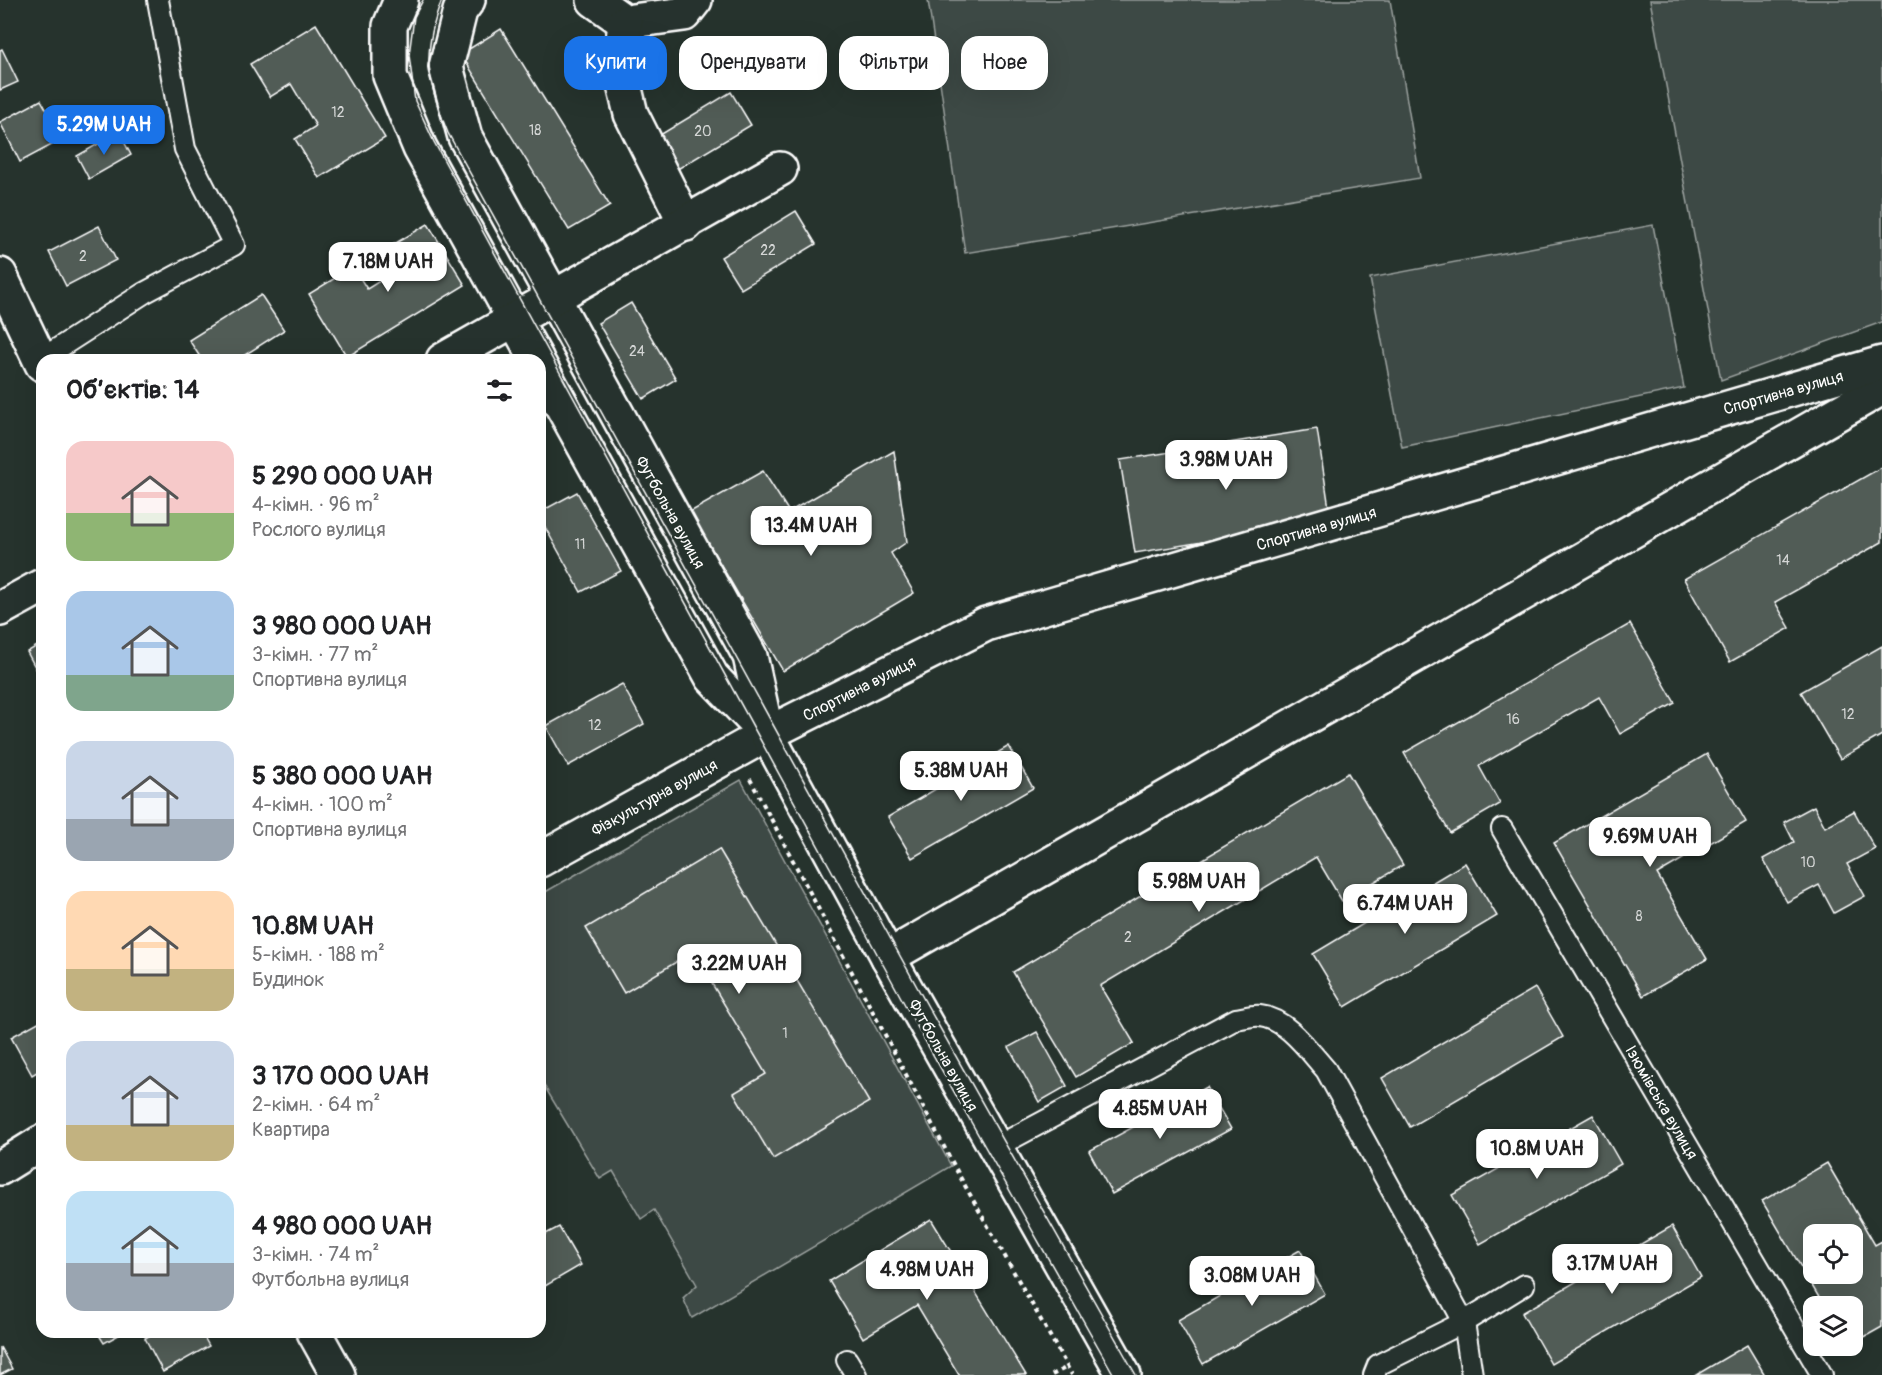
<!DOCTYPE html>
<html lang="uk">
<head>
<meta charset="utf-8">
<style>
  body { margin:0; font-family:Pangolin,sans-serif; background:#f2f2f2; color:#202124; height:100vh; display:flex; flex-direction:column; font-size:22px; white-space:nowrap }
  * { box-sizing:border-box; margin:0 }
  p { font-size:20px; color:#757577 }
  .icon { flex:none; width:33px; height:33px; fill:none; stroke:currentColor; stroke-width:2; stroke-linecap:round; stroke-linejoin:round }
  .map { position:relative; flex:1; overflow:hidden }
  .sheet { position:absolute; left:36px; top:354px; width:510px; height:984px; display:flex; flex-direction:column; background:#fff; border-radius:18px; box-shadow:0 6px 24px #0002 }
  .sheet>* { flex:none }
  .guide { position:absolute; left:564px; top:36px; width:570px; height:54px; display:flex; gap:12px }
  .tools { position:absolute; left:1803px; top:1224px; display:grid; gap:12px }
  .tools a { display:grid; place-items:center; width:60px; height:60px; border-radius:12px; background:#fff; box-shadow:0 6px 24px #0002; font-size:30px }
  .price { position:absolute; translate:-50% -51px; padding:0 14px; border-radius:12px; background:#fff; color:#222; font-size:20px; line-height:39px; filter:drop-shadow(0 2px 3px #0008) }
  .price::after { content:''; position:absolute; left:50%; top:36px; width:18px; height:14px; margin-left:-9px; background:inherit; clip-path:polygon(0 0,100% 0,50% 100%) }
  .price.selected { background:#1a73e8; color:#fff }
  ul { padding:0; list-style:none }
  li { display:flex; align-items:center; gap:18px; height:150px; padding:0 30px }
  li span { display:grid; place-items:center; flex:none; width:168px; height:120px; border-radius:18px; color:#555 }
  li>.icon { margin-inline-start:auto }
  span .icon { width:72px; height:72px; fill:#fffc; stroke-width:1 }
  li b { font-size:26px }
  h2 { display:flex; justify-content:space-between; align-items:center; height:72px; padding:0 30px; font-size:26px }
  .tag { padding:0 21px; border-radius:18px; background:#fff; box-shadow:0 6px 24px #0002; font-size:21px; line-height:54px }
  .tag.selected { background:#1a73e8; color:#fff }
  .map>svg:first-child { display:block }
</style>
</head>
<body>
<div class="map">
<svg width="1882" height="1375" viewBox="0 0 1882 1375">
  <rect width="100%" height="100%" fill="#26332d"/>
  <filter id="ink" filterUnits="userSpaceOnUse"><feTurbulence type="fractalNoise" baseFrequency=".0167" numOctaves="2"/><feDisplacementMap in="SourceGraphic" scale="12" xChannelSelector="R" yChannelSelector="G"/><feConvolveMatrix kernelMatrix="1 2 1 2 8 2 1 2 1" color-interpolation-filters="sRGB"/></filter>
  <g filter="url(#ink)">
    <g fill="#3e4944" stroke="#9ea4a2" stroke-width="1.5">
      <path d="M928 0H1390L1420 178 965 253Z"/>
      <path d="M1650 0H1882V322L1721 380Z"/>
      <path d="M1653 225 1684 388 1402 447 1370 278Z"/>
      <path d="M741 780 951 1166 692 1318 683 1298 697 1285 654 1210 641 1219 613 1171 600 1179 540 1079V895Z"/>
    </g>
    <g fill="#515c57" stroke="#fff" stroke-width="1.5" fill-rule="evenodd">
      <path d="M316 24 385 138 319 178 295 139 316 126 291 84 270 97 250 64Z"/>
      <path d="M501 29 610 206 569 230 461 54Z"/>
      <path d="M2 49 18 82 0 90V50Z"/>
      <path d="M731 92 751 125 676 170 655 138Z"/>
      <path d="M41 100 63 139 20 162 0 122Z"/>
      <path d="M119 132 131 155 89 179 77 156Z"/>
      <path d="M796 211 816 244 741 289 721 257Z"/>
      <path d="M428 224 465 285 347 357 309 294 353 267 367 289 402 267 389 247Z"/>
      <path d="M99 226 116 260 66 286 49 252Z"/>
      <path d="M261 295 284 330 237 360H202L189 340Z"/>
      <path d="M631 303 676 379 643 399 598 323Z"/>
      <path d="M1317 429 1331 521 1135 553 1120 460Z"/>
      <path d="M894 451 907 542 891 553 914 593 783 671 690 512 763 471 789 512Z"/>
      <path d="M1882 467V542L1775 602 1790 628 1730 662 1684 579Z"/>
      <path d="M577 492 621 571 581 592 540 518V512Z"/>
      <path d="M1630 624 1675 703 1620 734 1599 697 1479 766 1500 804 1450 833 1404 753Z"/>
      <path d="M42 643V680L27 652Z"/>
      <path d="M1882 646V735L1840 759 1801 692Z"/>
      <path d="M622 684 644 724 568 766 546 726Z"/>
      <path d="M1009 746 1033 788 912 858 888 817Z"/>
      <path d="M1707 754 1746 822 1657 874 1707 959 1643 996 1554 843Z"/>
      <path d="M1348 773 1403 865 1342 901 1316 857 1100 986 1134 1043 1076 1077 1013 972Z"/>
      <path d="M1814 806 1825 827 1854 811 1875 849 1847 864 1865 896 1834 913 1819 885 1787 902 1763 859 1794 842 1784 822Z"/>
      <path d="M719 849 869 1102 773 1159 734 1093 766 1074 693 952 624 993 586 928Z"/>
      <path d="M1465 863 1497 916 1345 1007 1313 954Z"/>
      <path d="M1535 988 1563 1037 1410 1127 1382 1078Z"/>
      <path d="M42 1020V1069L32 1075 11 1037Z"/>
      <path d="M1037 1032 1067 1086 1039 1102 1009 1047Z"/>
      <path d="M1207 1087 1231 1129 1112 1194 1089 1151Z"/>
      <path d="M1593 1115 1621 1164 1480 1244 1452 1195Z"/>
      <path d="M1827 1163 1875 1245 1882 1241V1327L1852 1344V1306H1824L1762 1201ZM1814 1234H1852V1274H1814Z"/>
      <path d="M931 1219 1026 1375H959L917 1305 863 1338 829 1281Z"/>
      <path d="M1672 1226 1701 1277 1551 1364 1522 1313Z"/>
      <path d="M559 1227 581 1265 540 1289V1237Z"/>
      <path d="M1300 1250 1325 1294 1203 1364 1178 1320Z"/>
      <path d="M97 1332H124L104 1343Z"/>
      <path d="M156 1332H201L209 1346 163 1372 145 1338Z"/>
      <path d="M1747 1345 1765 1375H1696Z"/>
      <path d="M0 1347 12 1369 0 1375Z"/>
    </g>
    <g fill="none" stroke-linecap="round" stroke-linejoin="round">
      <g stroke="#fff" stroke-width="24">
        <g id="lane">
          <path d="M40 360 144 293 234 245 185 149 158 0"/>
          <path d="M1502 829 1822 1375"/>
          <path d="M996 1147 1236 1019C1243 1018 1253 1015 1260 1016 1287 1019 1309 1051 1326 1070L1464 1322 1472 1375"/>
          <path d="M847 1360 856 1375"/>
          <path d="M1374 1375 1378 1365 1464 1322 1524 1285"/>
        </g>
      </g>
      <g stroke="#fff" stroke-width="38">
        <g id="street">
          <path d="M401 0 390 26V76L420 148 537 360"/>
          <path d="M468 0 460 11 446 67 465 137 750 656 767 734"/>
          <path d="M594 0 625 22 684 14 695 0"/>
          <path d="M625 22 620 68 631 114 686 224"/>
          <path d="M0 275 42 364"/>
          <path d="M443 360 780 169"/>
          <path d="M540 366 712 677 767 734"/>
          <path d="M0 609 42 586"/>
          <path d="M540 860 767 734"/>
          <path d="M888 957 1882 388"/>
          <path d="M0 1168 42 1142"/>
          <path d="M314 1332 338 1375"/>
        </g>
      </g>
      <g stroke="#fff" stroke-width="38">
        <path id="secondary" d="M1124 1375 888 957 767 734 986 624 1882 363"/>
      </g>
      <g stroke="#fff" stroke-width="4" stroke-dasharray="4.5 4.5" stroke-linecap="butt">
        <path d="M750 779 959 1175 1072 1375"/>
        <path d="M1052 1375 1067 1367"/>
      </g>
      <use href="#lane" stroke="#26332d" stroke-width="20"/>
      <use href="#street" stroke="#26332d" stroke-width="33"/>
      <use href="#secondary" stroke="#26332d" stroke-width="33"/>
      <g stroke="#fff" stroke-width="1.5">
        <path d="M423 0 414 17 409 55 415 101 434 142 910 1014 1114 1375"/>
        <path d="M442 0C421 53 427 82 448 133L927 1005 1136 1375"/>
      </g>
    </g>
  </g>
  <g text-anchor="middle" stroke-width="5" stroke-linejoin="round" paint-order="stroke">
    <g font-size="14" fill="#d4d6d5">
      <text x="338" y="117">12</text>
      <text x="535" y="135">18</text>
      <text x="703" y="136">20</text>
      <text x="768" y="255">22</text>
      <text x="83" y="261">2</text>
      <text x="637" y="356">24</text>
      <text x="580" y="549">11</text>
      <text x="1783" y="565">14</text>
      <text x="1848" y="719">12</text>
      <text x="1513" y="724">16</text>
      <text x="595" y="730">12</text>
      <text x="1808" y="867">10</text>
      <text x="1639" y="921">8</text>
      <text x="1128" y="942">2</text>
      <text x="785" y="1038">1</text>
    </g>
    <g font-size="16" fill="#fff" stroke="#26332d">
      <text transform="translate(1783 392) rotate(-16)" y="6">Спортивна вулиця</text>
      <text transform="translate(671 512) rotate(61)" y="6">Футбольна вулиця</text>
      <text transform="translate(1316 528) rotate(-16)" y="6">Спортивна вулиця</text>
      <text transform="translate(859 688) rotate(-27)" y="6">Спортивна вулиця</text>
      <text transform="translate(654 797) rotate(-29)" y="6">Фізкультурна вулиця</text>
      <text transform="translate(944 1055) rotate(61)" y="6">Футбольна вулиця</text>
      <text transform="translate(1662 1102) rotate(60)" y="6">Ізюмівська вулиця</text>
    </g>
  </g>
</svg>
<div class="tools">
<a><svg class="icon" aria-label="locate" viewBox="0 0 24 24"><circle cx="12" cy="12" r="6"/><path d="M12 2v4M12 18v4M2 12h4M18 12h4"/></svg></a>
<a><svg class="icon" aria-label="layers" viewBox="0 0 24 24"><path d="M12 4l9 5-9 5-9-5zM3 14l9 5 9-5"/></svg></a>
</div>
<b class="price selected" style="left:104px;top:156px">5.29M UAH</b>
<b class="price" style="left:388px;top:293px">7.18M UAH</b>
<b class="price" style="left:1226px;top:491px">3.98M UAH</b>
<b class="price" style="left:811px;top:557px">13.4M UAH</b>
<b class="price" style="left:961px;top:802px">5.38M UAH</b>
<b class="price" style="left:1650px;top:868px">9.69M UAH</b>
<b class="price" style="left:1199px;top:913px">5.98M UAH</b>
<b class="price" style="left:1405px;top:935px">6.74M UAH</b>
<b class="price" style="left:739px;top:995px">3.22M UAH</b>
<b class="price" style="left:1160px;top:1140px">4.85M UAH</b>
<b class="price" style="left:1537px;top:1180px">10.8M UAH</b>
<b class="price" style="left:1612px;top:1295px">3.17M UAH</b>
<b class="price" style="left:927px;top:1301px">4.98M UAH</b>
<b class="price" style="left:1252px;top:1307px">3.08M UAH</b>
<div class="guide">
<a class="tag selected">Купити</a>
<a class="tag">Орендувати</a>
<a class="tag">Фільтри</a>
<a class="tag">Нове</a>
</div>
<section class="sheet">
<h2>Об’єктів: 14<svg class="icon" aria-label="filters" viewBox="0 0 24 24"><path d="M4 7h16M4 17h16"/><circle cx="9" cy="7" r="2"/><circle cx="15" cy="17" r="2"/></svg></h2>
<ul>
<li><span style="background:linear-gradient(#f6c9c9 60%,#8fb573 0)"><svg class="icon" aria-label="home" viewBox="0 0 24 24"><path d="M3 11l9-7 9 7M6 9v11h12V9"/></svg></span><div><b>5 290 000 UAH</b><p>4-кімн. · 96 m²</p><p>Рослого вулиця</p></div></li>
<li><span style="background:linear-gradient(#a9c7e8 70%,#7fa58c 0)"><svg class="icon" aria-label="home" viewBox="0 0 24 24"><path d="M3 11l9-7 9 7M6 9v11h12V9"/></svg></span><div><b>3 980 000 UAH</b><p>3-кімн. · 77 m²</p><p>Спортивна вулиця</p></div></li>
<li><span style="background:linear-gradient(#c9d6e8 65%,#9aa5b1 0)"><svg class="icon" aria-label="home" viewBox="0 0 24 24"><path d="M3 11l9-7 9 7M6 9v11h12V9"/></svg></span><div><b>5 380 000 UAH</b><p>4-кімн. · 100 m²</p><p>Спортивна вулиця</p></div></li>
<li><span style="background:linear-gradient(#ffd9b3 65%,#c2b280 0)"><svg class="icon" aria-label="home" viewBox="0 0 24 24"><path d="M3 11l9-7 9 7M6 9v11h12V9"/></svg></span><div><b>10.8M UAH</b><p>5-кімн. · 188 m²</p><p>Будинок</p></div></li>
<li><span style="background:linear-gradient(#c9d6e8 70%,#c2b280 0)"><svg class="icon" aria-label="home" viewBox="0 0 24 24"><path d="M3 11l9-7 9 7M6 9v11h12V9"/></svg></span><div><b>3 170 000 UAH</b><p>2-кімн. · 64 m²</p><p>Квартира</p></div></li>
<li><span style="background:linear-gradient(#bfe0f5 60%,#9aa5b1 0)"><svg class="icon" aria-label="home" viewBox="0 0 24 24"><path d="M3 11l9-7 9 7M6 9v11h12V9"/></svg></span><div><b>4 980 000 UAH</b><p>3-кімн. · 74 m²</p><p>Футбольна вулиця</p></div></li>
</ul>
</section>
</div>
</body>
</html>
